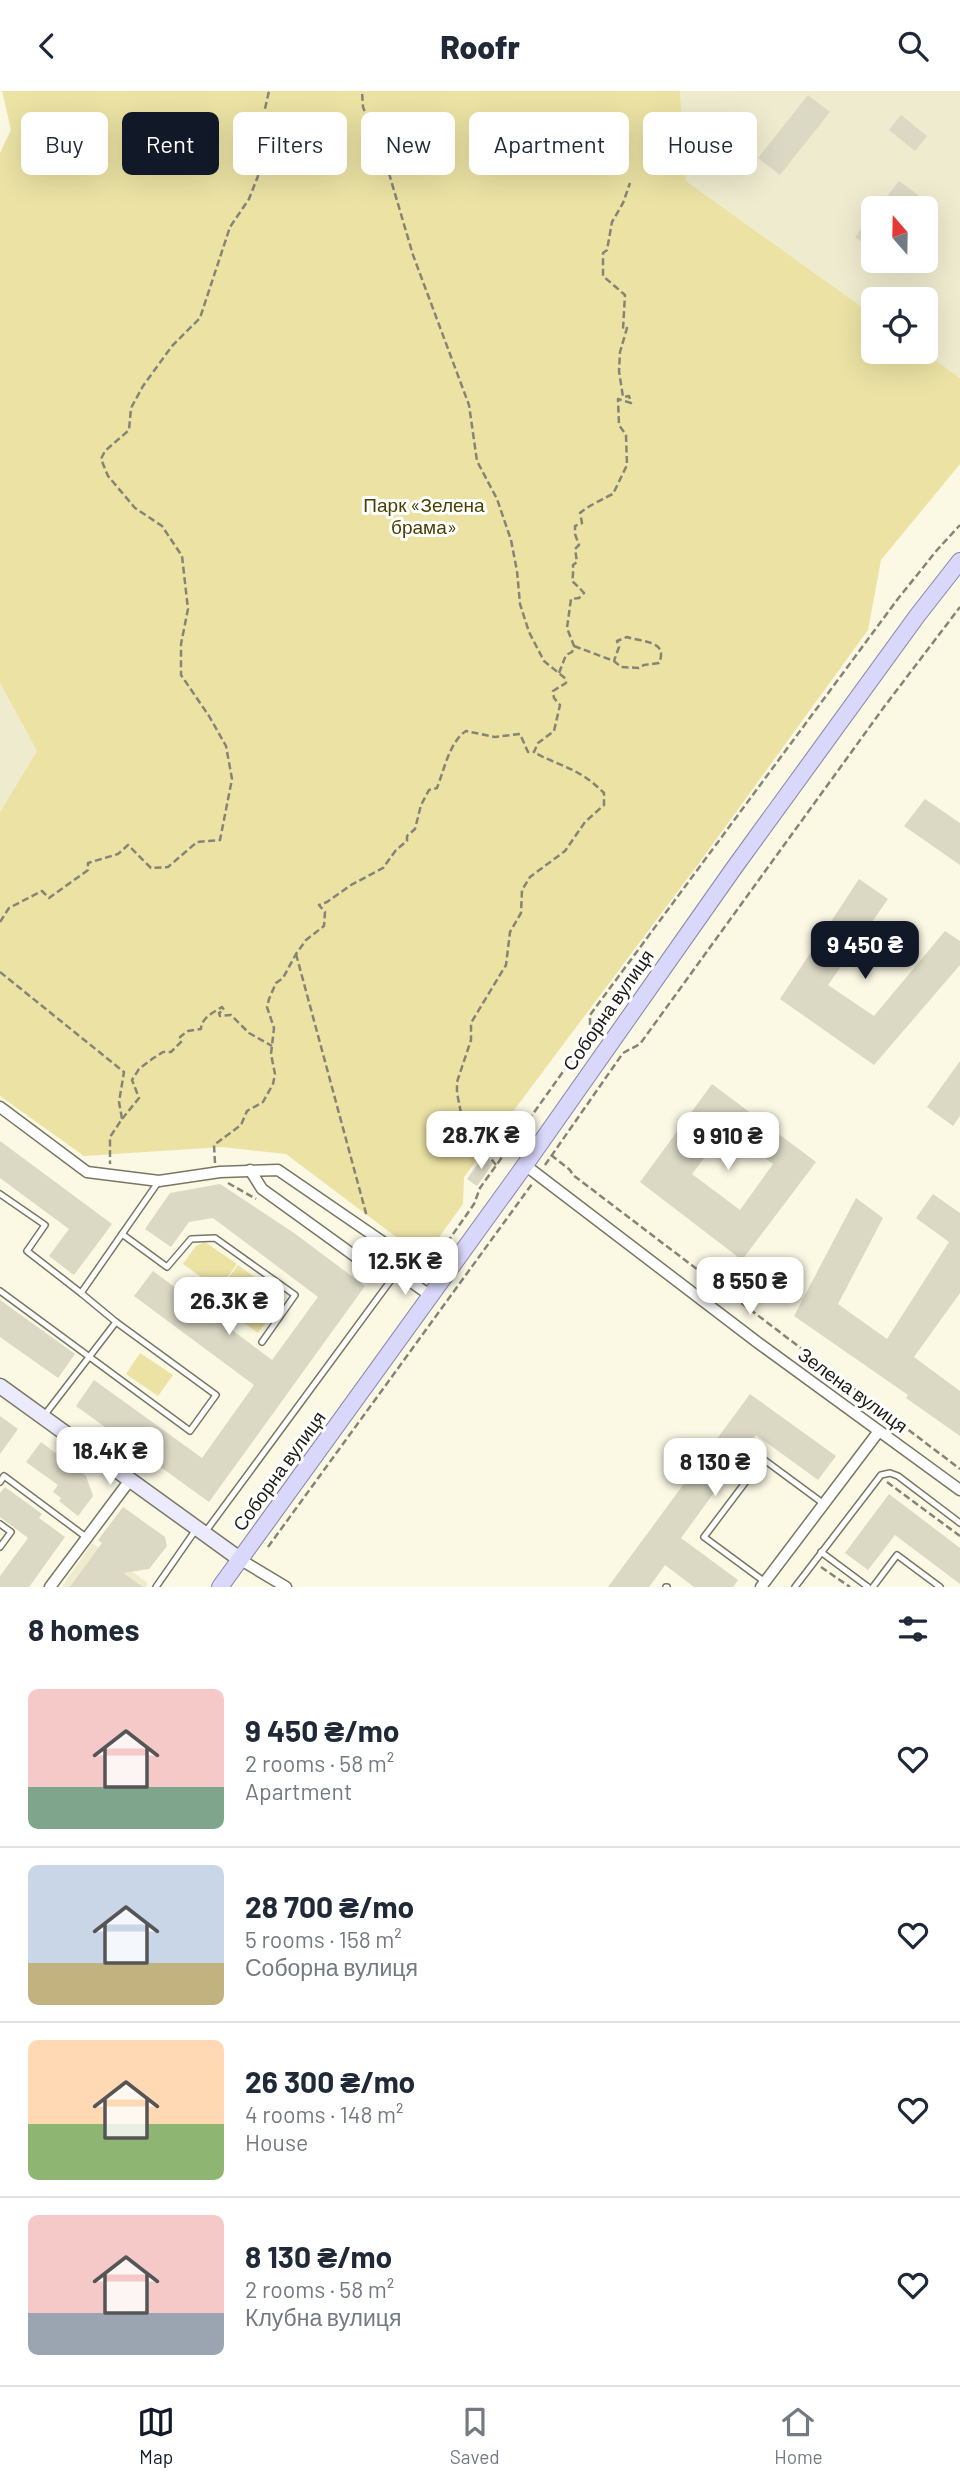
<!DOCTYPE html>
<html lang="en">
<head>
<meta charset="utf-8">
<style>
  body { margin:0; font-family:Barlow,sans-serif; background:#f6f6f7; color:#1f2937; height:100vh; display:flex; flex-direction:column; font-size:26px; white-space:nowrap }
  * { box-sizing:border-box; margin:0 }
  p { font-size:23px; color:#747a83 }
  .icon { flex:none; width:38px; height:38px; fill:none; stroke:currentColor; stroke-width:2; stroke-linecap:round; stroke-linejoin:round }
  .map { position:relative; height:1496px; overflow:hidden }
  .panel { display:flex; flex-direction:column; background:#fff; flex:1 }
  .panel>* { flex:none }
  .guide { position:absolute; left:21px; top:21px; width:919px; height:63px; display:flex; gap:14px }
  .needle { width:46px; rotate:340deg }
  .fabs { position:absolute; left:861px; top:105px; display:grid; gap:14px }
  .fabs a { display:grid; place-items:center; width:77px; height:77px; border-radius:10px; background:#fff; box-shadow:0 7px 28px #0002; font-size:35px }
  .price { position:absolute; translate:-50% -60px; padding:0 16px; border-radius:14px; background:#fff; color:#222; font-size:23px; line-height:46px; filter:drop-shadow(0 2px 4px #0008) }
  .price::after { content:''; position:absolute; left:50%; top:42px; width:21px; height:16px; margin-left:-10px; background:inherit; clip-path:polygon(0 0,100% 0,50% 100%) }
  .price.active { background:#111827; color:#fff }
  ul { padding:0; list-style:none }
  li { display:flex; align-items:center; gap:21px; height:175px; padding:0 28px }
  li+li { border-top:2px solid #e0e1e3 }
  li span { display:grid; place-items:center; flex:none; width:196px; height:140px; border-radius:10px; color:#555 }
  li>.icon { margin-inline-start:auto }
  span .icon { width:84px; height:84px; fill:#fffc; stroke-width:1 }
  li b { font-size:30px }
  h2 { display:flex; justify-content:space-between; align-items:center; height:84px; padding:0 28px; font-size:30px }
  .pill { padding:0 24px; border-radius:10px; background:#fff; box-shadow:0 7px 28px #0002; font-size:24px; line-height:63px }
  .pill.active { background:#111827; color:#fff }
  header { display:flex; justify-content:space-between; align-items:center; height:91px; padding:0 28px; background:#fff; font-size:32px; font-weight:800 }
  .dock { display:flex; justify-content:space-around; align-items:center; height:98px; border-top:2px solid #e0e1e3; background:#fff; font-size:19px; color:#747a83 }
  .dock a { display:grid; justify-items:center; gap:4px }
  .dock .active { color:#111827 }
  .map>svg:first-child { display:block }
</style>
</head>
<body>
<header><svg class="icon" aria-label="back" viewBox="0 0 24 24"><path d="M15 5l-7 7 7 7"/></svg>Roofr<svg class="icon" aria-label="search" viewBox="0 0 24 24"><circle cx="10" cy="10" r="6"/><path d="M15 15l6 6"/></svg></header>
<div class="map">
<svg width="960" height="1496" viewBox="0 0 960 1496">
  <rect width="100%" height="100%" fill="#fbf8e4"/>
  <g fill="#efebcf" fill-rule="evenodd">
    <path d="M680 0H960V287L924 261 926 208H873V224L686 90ZM873 117H926V170H873Z"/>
    <path d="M0 592 37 660 0 721Z"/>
    <path d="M92 1452 148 1492 146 1496H62Z"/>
  </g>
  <g fill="#ebe2a4">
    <path d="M2 0H680L686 90 873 224V261H924L960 287V373L881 469 868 539 699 772 464 1086 463 1113 424 1167 286 1063 222 1056 84 1065 0 1005V721L37 660 0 592V62L11 39Z"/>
    <path d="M205 1151 237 1173 218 1198 183 1173 196 1155Z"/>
    <path d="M238 1174 269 1197 243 1231 212 1209Z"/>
    <path d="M270 1198 283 1208 258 1242 244 1232Z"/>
    <path d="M140 1262 173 1284 158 1305 126 1283Z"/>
  </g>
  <g fill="#dbd8c4" fill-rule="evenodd">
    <path d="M808 4 830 21 780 84 758 67Z"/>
    <path d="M901 24 927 45 915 60 889 39Z"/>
    <path d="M899 90 919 105 909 117H878Z"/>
    <path d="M873 123V160L855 146Z"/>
    <path d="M925 708 960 732V774L904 735Z"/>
    <path d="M859 788 888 808 828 894 874 925 945 840 960 850V874L874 974 780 908Z"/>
    <path d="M960 970V1025L953 1035 927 1016Z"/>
    <path d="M712 993 816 1071 742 1169 640 1091ZM729 1034 746 1047 743 1051 773 1073 740 1119 692 1083Z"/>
    <path d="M0 1050 112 1133 74 1184 49 1165 69 1138 0 1087Z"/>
    <path d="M484 1064 494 1071 477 1095 467 1088Z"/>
    <path d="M220 1093 294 1142 365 1195 209 1411 76 1315 94 1289 202 1367 254 1294 134 1205 153 1180 272 1269 318 1206 213 1127 189 1131 171 1156 145 1138 170 1102Z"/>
    <path d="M933 1103 960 1122V1202L914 1266 960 1300V1345L906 1307 908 1304 794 1225 856 1107 883 1127 838 1213 887 1248 949 1151 916 1127Z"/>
    <path d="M0 1209 75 1263 58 1287 0 1246Z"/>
    <path d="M750 1303 836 1365 818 1389 756 1344 681 1447 738 1489 733 1496H694L665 1474 649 1496H608Z"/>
    <path d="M0 1325 18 1338 0 1363Z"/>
    <path d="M41 1351 86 1385 93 1405 78 1425 59 1410 61 1407 53 1401 58 1394 26 1371Z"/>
    <path d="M5 1396 42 1423 39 1427 65 1446 29 1496H0V1485L28 1447 0 1426V1402Z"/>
    <path d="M889 1403 960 1457V1493L895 1444 868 1479 845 1462Z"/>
    <path d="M123 1416 165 1446 167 1455 149 1478 123 1482 143 1496H70L102 1452 98 1449Z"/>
  </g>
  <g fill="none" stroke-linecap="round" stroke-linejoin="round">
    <g stroke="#797764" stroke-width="8">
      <g id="service">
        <path d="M0 1103 45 1134 27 1160 81 1202"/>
        <path d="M122 1143 167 1176 191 1148 215 1147 295 1204 262 1251"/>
        <path d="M0 1200 190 1340 216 1304 116 1231 81 1202 159 1090"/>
        <path d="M43 1326 116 1231"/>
        <path d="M0 1391 4 1385 86 1446"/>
        <path d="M0 1433 11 1441 0 1456"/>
        <path d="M206 1440 397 1181"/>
        <path d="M821 1461 868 1496"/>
        <path d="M765 1491 704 1446 763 1368 824 1413"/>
        <path d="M156 1496 197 1437"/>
        <path d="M666 1496H667"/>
        <path d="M795 1496 881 1384 890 1382 898 1385 960 1432"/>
        <path d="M873 1496 897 1464 940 1496"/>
      </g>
    </g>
    <g stroke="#797764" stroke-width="13">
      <g id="minor">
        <path d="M0 1016 87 1081 159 1090 220 1081 278 1079 383 1151 397 1181"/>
        <path d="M525 1074 757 1251 960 1399"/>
        <path d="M250 1079 262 1098 370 1176 397 1181 431 1205"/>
        <path d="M241 1469 286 1496"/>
        <path d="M50 1496 130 1389"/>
        <path d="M761 1496 879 1340"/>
      </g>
    </g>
    <g stroke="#797764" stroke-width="17">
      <path id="secondary" d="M0 1295 241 1469"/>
    </g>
    <g stroke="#8684a8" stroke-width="18">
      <path id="primary" d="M220 1496 525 1074 734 777 917 525 960 470"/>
    </g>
    <g stroke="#868477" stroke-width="2.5" stroke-dasharray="7 3.5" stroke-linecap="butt">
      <path d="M574 555 614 570 621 576 639 577 644 574 659 572C669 549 641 551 627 546L617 550 619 556 614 570"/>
      <path d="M559 582 566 564 572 561 574 555 567 537 571 508 579 507 584 502C567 483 574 498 573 474L577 471 575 458 579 454 575 443V435L582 432 580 422C585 417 606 406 613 403L627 374 626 344 619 334 618 308 631 312 629 305 623 306 619 280 620 261 627 237 623 238 625 204 603 185V162L607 159 612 131 623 112 630 92"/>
      <path d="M0 831 9 817 42 800 49 807 88 779V772L118 763 128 754 151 777 168 776 197 751 220 749 232 688 226 655 209 625 181 584V553L188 518 182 465 162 435 135 417 108 385 101 368 105 360 129 339 131 317 143 295 172 255 200 227 230 136 249 108 258 85 257 53 269 0"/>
      <path d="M296 863 367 1126"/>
      <path d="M0 881 124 981 119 1011 122 1028 110 1046V1073"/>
      <path d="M122 1028 139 1007 132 989 139 978 152 968 163 961H171L182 950 180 946 188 940 201 938C201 927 214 921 222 916L224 919 219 922 220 925 231 924 249 942 272 955"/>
      <path d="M551 1064 570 1079 573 1084 960 1378"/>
      <path d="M215 1072 214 1054 241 1034 247 1020 263 1011 273 993 275 983 271 963 274 937 267 916 269 908 276 892 283 887 296 863 306 849 324 835 325 821 319 814 327 811 351 794 383 777 396 759 407 750V745L415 738 421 714 429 699 437 697C444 679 450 650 466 640L495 646 520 643 528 661H534L538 652 554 640 560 614 554 607 553 600 566 592V588L544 570 529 541 520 513 517 480 511 449 497 408 477 370 469 314 413 164 388 79 363 16 362 0"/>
      <path d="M496 1074 471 1042 461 1022 457 1002V991L471 949V932L506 874 510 841 521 822 522 799 530 786 565 760 585 731 604 714V702C579 677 564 677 535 662"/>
      <path d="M545 1074 623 962 640 953 884 616 960 516"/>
      <path d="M228 1092 256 1108"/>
      <path d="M435 1169 474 1113 480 1097 590 943V924L897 509 937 459 960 434"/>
      <path d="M887 1391 960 1445"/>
      <path d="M268 1456 532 1093"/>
      <path d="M821 1476 850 1496"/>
    </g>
    <use href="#service" stroke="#fff" stroke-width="5"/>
    <use href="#minor" stroke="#fff" stroke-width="10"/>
    <use href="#secondary" stroke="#ecebfd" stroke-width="14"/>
    <use href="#primary" stroke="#d9d7fa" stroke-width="16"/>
  </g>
  <g text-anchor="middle" stroke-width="6" stroke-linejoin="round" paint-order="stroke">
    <g font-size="19" fill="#484001" stroke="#fff">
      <text x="424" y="421">Парк «Зелена<tspan x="424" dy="22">брама»</tspan></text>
    </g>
    <g font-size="19" fill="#1d1c15" stroke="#fff">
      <text transform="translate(608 919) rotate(-55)" y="7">Соборна вулиця</text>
      <text transform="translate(853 1299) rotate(36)" y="7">Зелена вулиця</text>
      <text transform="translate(279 1380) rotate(-54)" y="7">Соборна вулиця</text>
    </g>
  </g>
</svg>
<div class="fabs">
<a><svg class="needle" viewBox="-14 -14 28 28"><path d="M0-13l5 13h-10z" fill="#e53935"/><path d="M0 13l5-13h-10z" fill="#747a83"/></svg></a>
<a><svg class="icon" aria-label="locate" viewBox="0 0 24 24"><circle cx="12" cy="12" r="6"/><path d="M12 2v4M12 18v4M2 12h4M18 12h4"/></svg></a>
</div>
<b class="price active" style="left:865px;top:890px">9 450 ₴</b>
<b class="price" style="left:481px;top:1080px">28.7K ₴</b>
<b class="price" style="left:728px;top:1081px">9 910 ₴</b>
<b class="price" style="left:405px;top:1206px">12.5K ₴</b>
<b class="price" style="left:750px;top:1226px">8 550 ₴</b>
<b class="price" style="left:229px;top:1246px">26.3K ₴</b>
<b class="price" style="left:110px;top:1396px">18.4K ₴</b>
<b class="price" style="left:715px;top:1407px">8 130 ₴</b>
<div class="guide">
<a class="pill">Buy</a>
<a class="pill active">Rent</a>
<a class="pill">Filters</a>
<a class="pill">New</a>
<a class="pill">Apartment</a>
<a class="pill">House</a>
</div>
</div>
<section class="panel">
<h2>8 homes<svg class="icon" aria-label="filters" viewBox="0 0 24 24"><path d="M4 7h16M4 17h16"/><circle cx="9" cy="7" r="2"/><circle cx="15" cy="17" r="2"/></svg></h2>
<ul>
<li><span style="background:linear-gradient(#f6c9c9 70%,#7fa58c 0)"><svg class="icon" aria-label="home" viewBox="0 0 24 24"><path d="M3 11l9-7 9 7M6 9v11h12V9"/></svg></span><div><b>9 450 ₴/mo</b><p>2 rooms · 58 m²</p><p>Apartment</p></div><svg class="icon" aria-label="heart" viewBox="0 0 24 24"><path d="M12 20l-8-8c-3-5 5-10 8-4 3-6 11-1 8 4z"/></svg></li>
<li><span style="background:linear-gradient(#c9d6e8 70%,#c2b280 0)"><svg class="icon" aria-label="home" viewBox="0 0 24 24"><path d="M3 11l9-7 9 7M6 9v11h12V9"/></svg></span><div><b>28 700 ₴/mo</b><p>5 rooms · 158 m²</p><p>Соборна вулиця</p></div><svg class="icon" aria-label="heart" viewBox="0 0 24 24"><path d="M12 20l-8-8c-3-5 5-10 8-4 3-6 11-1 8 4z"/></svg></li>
<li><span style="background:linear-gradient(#ffd9b3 60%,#8fb573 0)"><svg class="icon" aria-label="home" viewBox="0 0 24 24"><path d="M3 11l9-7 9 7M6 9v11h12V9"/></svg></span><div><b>26 300 ₴/mo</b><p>4 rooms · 148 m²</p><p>House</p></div><svg class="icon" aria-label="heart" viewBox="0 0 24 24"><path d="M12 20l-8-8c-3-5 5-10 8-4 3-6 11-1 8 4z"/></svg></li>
<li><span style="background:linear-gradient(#f6c9c9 70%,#9aa5b1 0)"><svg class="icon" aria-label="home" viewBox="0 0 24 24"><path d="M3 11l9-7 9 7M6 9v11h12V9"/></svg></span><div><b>8 130 ₴/mo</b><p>2 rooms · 58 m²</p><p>Клубна вулиця</p></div><svg class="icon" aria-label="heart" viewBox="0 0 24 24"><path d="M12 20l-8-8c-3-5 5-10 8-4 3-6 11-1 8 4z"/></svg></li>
</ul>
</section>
<nav class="dock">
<a class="active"><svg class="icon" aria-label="map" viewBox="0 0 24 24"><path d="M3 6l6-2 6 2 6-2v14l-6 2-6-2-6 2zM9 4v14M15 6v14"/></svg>Map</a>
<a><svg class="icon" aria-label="saved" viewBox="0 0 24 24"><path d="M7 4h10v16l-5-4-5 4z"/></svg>Saved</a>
<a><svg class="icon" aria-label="home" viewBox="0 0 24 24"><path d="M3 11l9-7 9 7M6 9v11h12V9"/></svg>Home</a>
</nav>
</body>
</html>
